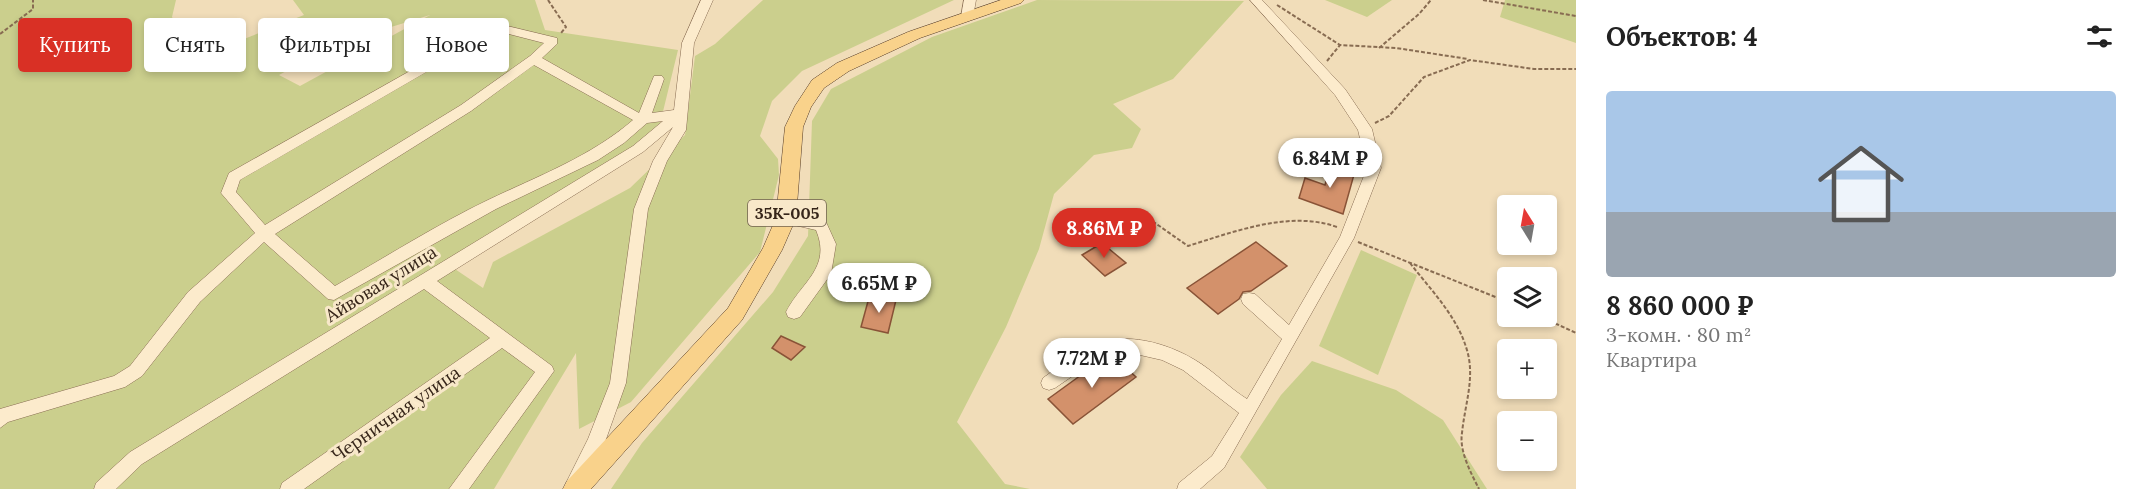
<!DOCTYPE html>
<html lang="ru">
<head>
<meta charset="utf-8">
<style>
  body { margin:0; font-family:Lora,serif; background:#f2f2f2; color:#222; height:100vh; display:flex; flex-direction:column; font-size:22px; white-space:nowrap }
  * { box-sizing:border-box; margin:0 }
  p { font-size:20px; color:#767676 }
  .icon { flex:none; width:33px; height:33px; fill:none; stroke:currentColor; stroke-width:2; stroke-linecap:round; stroke-linejoin:round }
  .map { position:relative; flex:1; overflow:hidden }
  .panel { display:flex; flex-direction:column; background:#fff; width:570px }
  .panel>* { flex:none }
  .banner { position:absolute; left:18px; top:18px; width:570px; height:54px; display:flex; gap:12px }
  .needle { width:39px; rotate:349deg }
  .tools { position:absolute; left:1497px; top:195px; display:grid; gap:12px }
  .tools a { display:grid; place-items:center; width:60px; height:60px; border-radius:6px; background:#fff; box-shadow:0 3px 9px #0003; font-size:30px }
  .price { position:absolute; translate:-50% -51px; padding:0 14px; border-radius:21px; background:#fff; color:#222; font-size:20px; line-height:39px; filter:drop-shadow(0 2px 3px #0008) }
  .price::after { content:''; position:absolute; left:50%; top:36px; width:18px; height:14px; margin-left:-9px; background:inherit; clip-path:polygon(0 0,100% 0,50% 100%) }
  .price.active { background:#d93025; color:#fff }
  ul { padding:0; list-style:none }
  li { display:grid; align-content:center; gap:12px; height:318px; padding:0 30px }
  li+li { border-top:2px solid #e0e0e0 }
  li span { display:grid; place-items:center; height:186px; border-radius:6px; color:#555 }
  li>.icon { margin-inline-start:auto }
  span .icon { width:108px; height:108px; fill:#fffc; stroke-width:1 }
  li b { font-size:26px }
  h2 { display:flex; justify-content:space-between; align-items:center; height:72px; padding:0 30px; font-size:26px }
  .chip { padding:0 21px; border-radius:6px; background:#fff; box-shadow:0 3px 9px #0003; font-size:21px; line-height:54px }
  .chip.active { background:#d93025; color:#fff }
  main { display:flex; flex:1; min-height:0 }
  .map>svg:first-child { display:block }
</style>
</head>
<body>
<main>
<div class="map">
<svg width="1576" height="489" viewBox="0 0 1576 489">
  <rect width="100%" height="100%" fill="#f1ddb9"/>
  <g fill="#cbcf8d" fill-rule="evenodd">
    <path d="M0 0H176L172 17 183 36 224 47 304 15 293 0H535L545 30 678 50 658 132 446 263 483 288 493 262 630 188 685 135 695 56 715 44 763 0H954L802 71 772 101 760 136 778 159 779 175 760 252 631 402 579 429 576 353 494 489H0ZM430 15 300 86 279 75 336 44Z"/>
    <path d="M1037 0 1244 1 1173 79 1113 104 1141 129 1132 148 1094 155 1054 194 1039 249 1006 327 957 422 1005 484 1030 489H611L642 443 773 292 808 236 812 121 831 89 932 37Z"/>
    <path d="M1325 0H1392L1367 17Z"/>
    <path d="M1505 0H1576V43L1500 17Z"/>
    <path d="M1361 250 1417 275 1378 375 1319 346Z"/>
    <path d="M1312 361 1396 390 1443 420 1487 489H1267L1240 457 1281 395Z"/>
  </g>
  <g fill="#d3916b" stroke="#895337" stroke-width="1.5">
    <path d="M1331 162 1355 171 1343 214 1299 198 1305 178 1325 185Z"/>
    <path d="M1256 242 1287 266 1251 291 1243 292 1239 299 1218 314 1187 288Z"/>
    <path d="M1102 243 1126 263 1105 276 1082 255Z"/>
    <path d="M870 294 896 300 888 333 861 327Z"/>
    <path d="M781 336 805 347 791 360 772 348Z"/>
    <path d="M1106 357H1114L1136 377 1073 424 1048 399Z"/>
  </g>
  <g fill="none" stroke-linecap="round" stroke-linejoin="round">
    <g stroke="#886c52" stroke-width="1">
      <g id="minor">
        <path d="M701 0H713L694 43 686 130 667 161 648 209 626 383 605 442 582 489H563L588 439 610 383 634 209 653 161 673 127 643 152 437 281 552 366 554 371 469 489H449L535 372 502 348 304 489H280L282 483 490 338 424 289 142 464 116 489H94L96 483 130 452 633 146 663 121 647 123 624 143 598 160 496 209 334 300 328 299 264 242 200 302 142 376 125 387 8 422 0 428V409L114 376 130 366 188 292 255 233 221 193 229 173 495 23 557 38V44L542 58 639 113 654 76H662L664 79 652 113 674 110 682 43ZM497 31 544 43 530 56 461 105 265 225 236 192 240 180ZM534 65 633 120C590 157 538 176 488 200 436 225 386 257 335 286L275 234 471 111Z"/>
        <path d="M964 0H976L973 17 967 21 961 17Z"/>
        <path d="M1250 0H1262L1345 89 1372 129 1381 168 1354 238 1224 468 1200 489H1177L1179 483 1212 456 1239 413 1183 370 1162 360 1140 355H1103L1055 388 1049 390 1043 388 1041 383 1043 378C1059 367 1075 352 1093 345 1125 331 1167 343 1195 360 1214 371 1229 388 1247 399L1282 339 1243 304 1241 299 1243 294 1249 293 1255 294 1289 325 1340 237 1367 168 1358 130 1335 95Z"/>
        <path d="M786 212 826 222 836 244 831 274 800 317 794 319 788 317 786 312C801 282 832 268 816 230L781 222 779 218Z"/>
      </g>
    </g>
    <g stroke="#553b28" stroke-width="1">
      <path id="major" d="M1001 0H1024L1021 3 920 38 849 71 824 88 811 107 803 127 796 218 782 250 742 320 591 489H563L567 481 728 308 763 248 776 218 785 127 795 106 812 80 837 63 908 32Z"/>
    </g>
    <g stroke="#886c52" stroke-width="2" stroke-dasharray="4 2" stroke-linecap="butt">
      <path d="M548 0 566 27 561 33"/>
      <path d="M1483 0 1576 16"/>
      <path d="M1277 5 1340 45 1396 48 1468 59"/>
      <path d="M0 34 33 9V0"/>
      <path d="M1379 48 1419 14 1431 0"/>
      <path d="M1327 61 1340 45"/>
      <path d="M1375 123 1389 116 1424 77 1470 60 1534 69H1576"/>
      <path d="M1093 234 1118 209 1155 223 1188 246C1233 232 1290 210 1337 227"/>
      <path d="M1358 242 1508 302"/>
      <path d="M1410 263C1430 289 1456 315 1466 347 1476 376 1465 403 1462 433 1459 451 1471 473 1479 489"/>
      <path d="M1539 316 1576 333"/>
    </g>
    <use href="#minor" fill="#fcebcc" fill-rule="evenodd"/>
    <use href="#major" fill="#f9d28b" fill-rule="evenodd"/>
  </g>
  <g text-anchor="middle" stroke-width="6" stroke-linejoin="round" paint-order="stroke">
    <rect fill="#f8e8c9" stroke="#70604e" stroke-width="1.5" x="748" y="200" width="78" height="26" rx="4.5"/>
    <g font-size="16" font-weight="bold" fill="#362519">
      <text x="787" y="219">35К-005</text>
    </g>
    <g font-size="18" fill="#362519" stroke="#f8e8c9">
      <text transform="translate(381 284) rotate(-32)" y="6">Айвовая улица</text>
      <text transform="translate(396 414) rotate(-35)" y="6">Черничная улица</text>
    </g>
  </g>
</svg>
<div class="tools">
<a><svg class="needle" viewBox="-14 -14 28 28"><path d="M0-13l5 13h-10z" fill="#e53935"/><path d="M0 13l5-13h-10z" fill="#767676"/></svg></a>
<a><svg class="icon" aria-label="layers" viewBox="0 0 24 24"><path d="M12 4l9 5-9 5-9-5zM3 14l9 5 9-5"/></svg></a>
<a>+</a>
<a>−</a>
</div>
<b class="price" style="left:1330px;top:189px">6.84M ₽</b>
<b class="price active" style="left:1104px;top:259px">8.86M ₽</b>
<b class="price" style="left:879px;top:314px">6.65M ₽</b>
<b class="price" style="left:1092px;top:389px">7.72M ₽</b>
<div class="banner">
<a class="chip active">Купить</a>
<a class="chip">Снять</a>
<a class="chip">Фильтры</a>
<a class="chip">Новое</a>
</div>
</div>
<section class="panel">
<h2>Объектов: 4<svg class="icon" aria-label="filters" viewBox="0 0 24 24"><path d="M4 7h16M4 17h16"/><circle cx="9" cy="7" r="2"/><circle cx="15" cy="17" r="2"/></svg></h2>
<ul>
<li><span style="background:linear-gradient(#a9c7e8 65%,#9aa5b1 0)"><svg class="icon" aria-label="home" viewBox="0 0 24 24"><path d="M3 11l9-7 9 7M6 9v11h12V9"/></svg></span><div><b>8 860 000 ₽</b><p>3-комн. · 80 m²</p><p>Квартира</p></div></li>
</ul>
</section>
</main>
</body>
</html>
